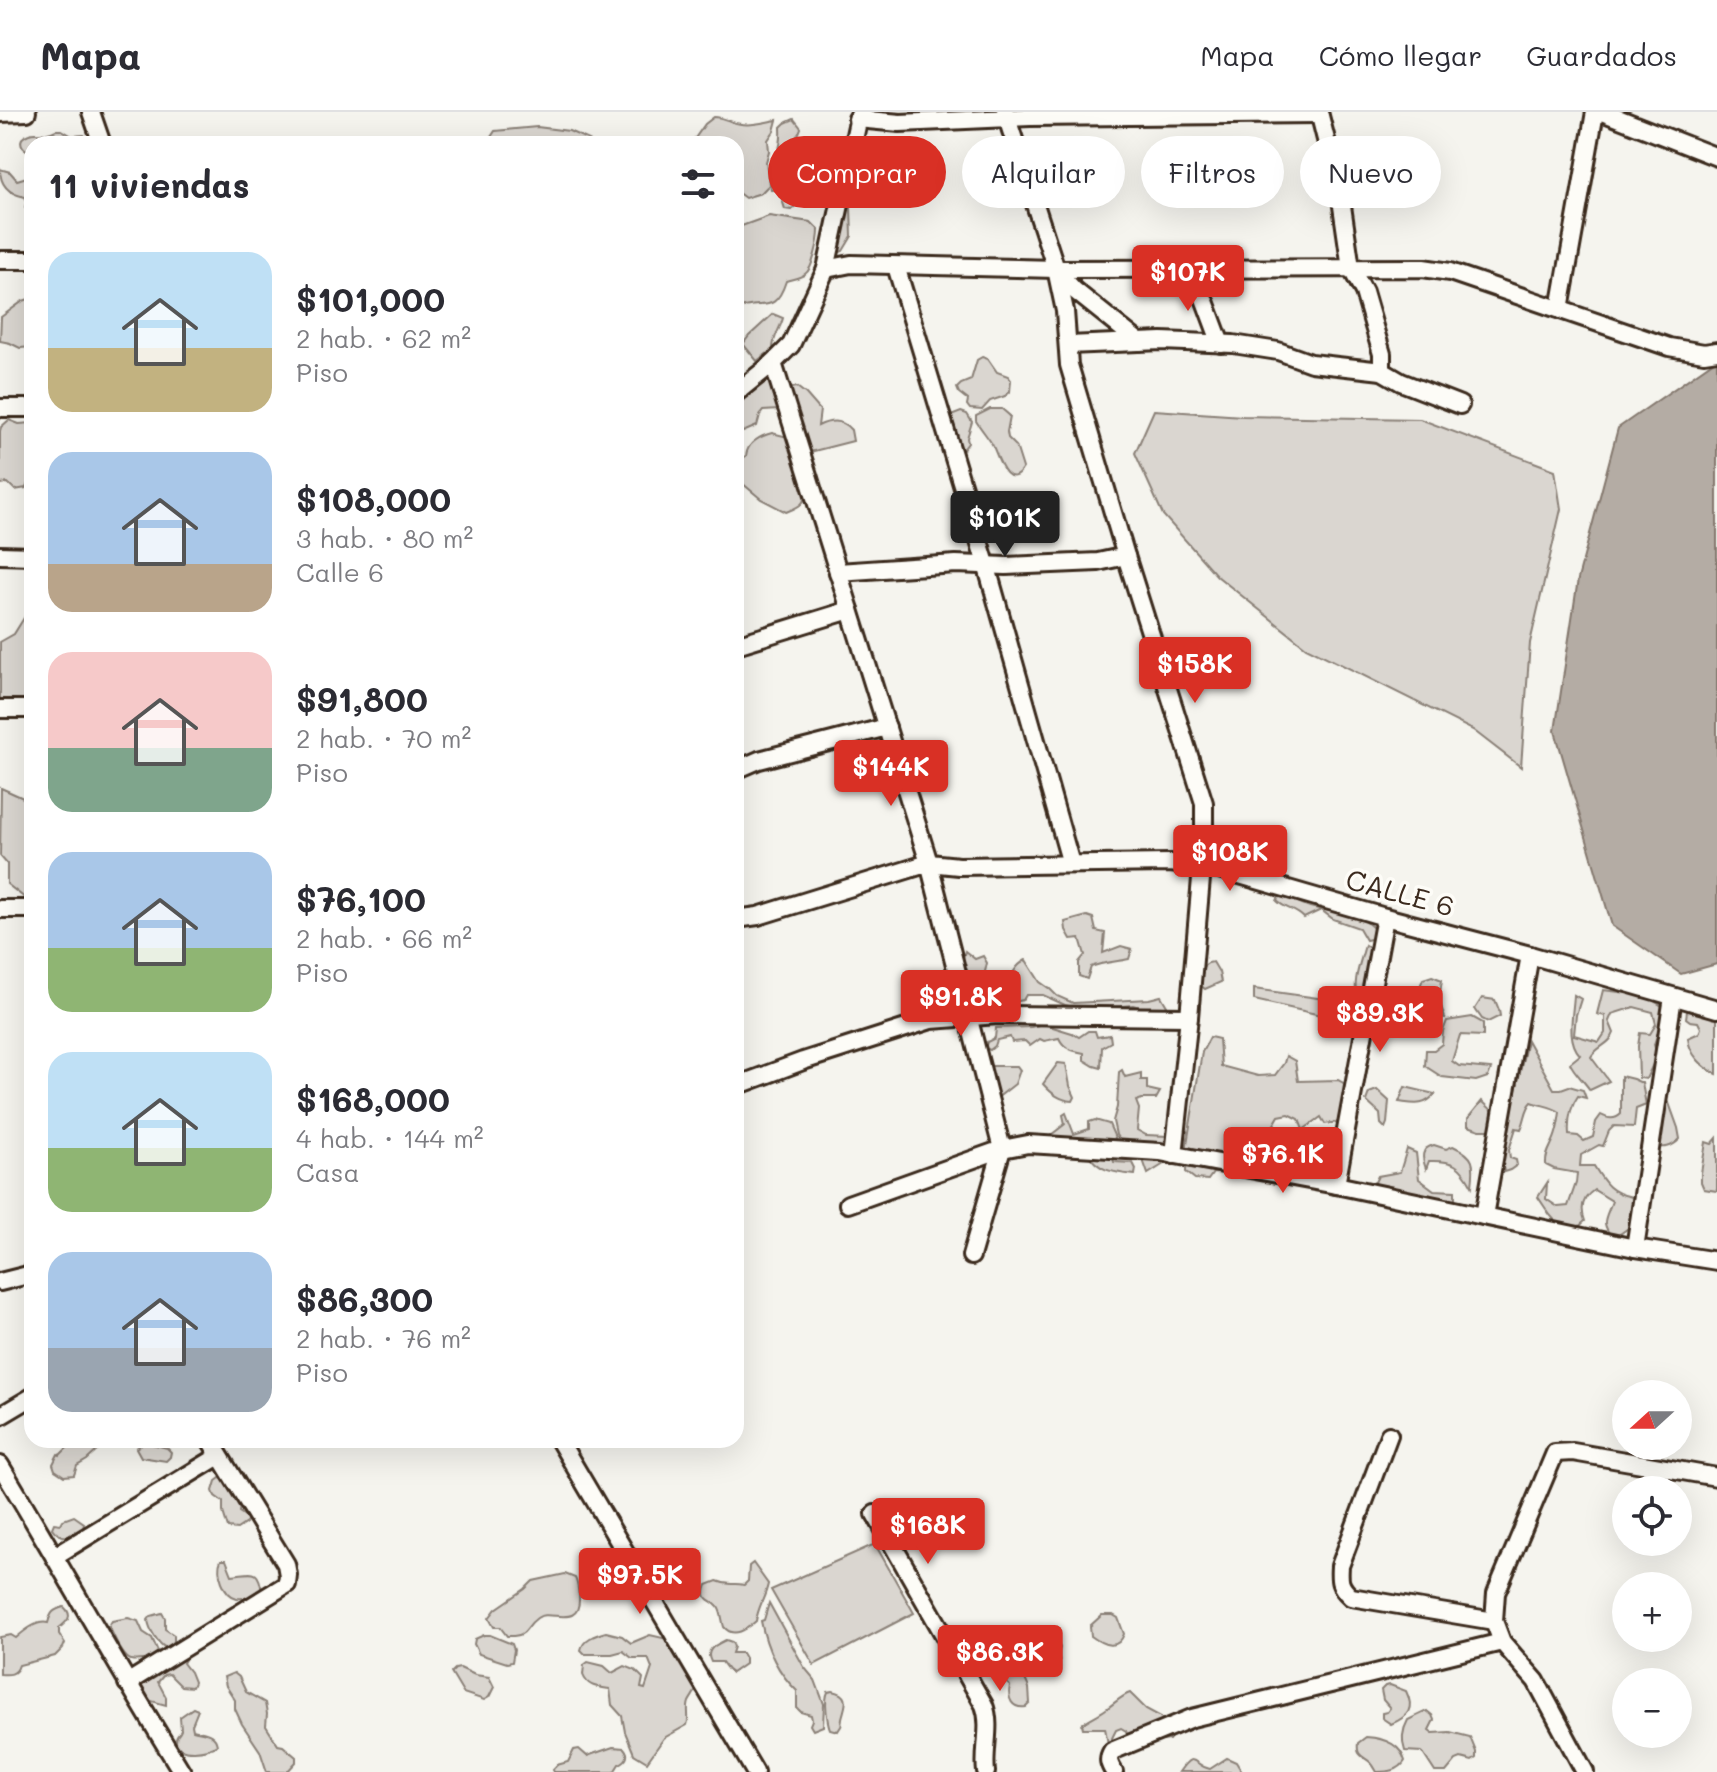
<!DOCTYPE html>
<html lang="es">
<head>
<meta charset="utf-8">
<style>
  body { margin:0; font-family:Mali,sans-serif; background:#f2f2f3; color:#2b2b33; height:100vh; display:flex; flex-direction:column; font-size:30px; white-space:nowrap }
  * { box-sizing:border-box; margin:0 }
  p { font-size:26px; color:#7c7c81 }
  .icon { flex:none; width:44px; height:44px; fill:none; stroke:currentColor; stroke-width:2; stroke-linecap:round; stroke-linejoin:round }
  .map { position:relative; flex:1; overflow:hidden }
  .details { position:absolute; left:24px; top:24px; width:720px; height:1312px; display:flex; flex-direction:column; background:#fff; border-radius:24px; box-shadow:0 8px 32px #0002 }
  .details>* { flex:none }
  .guide { position:absolute; left:768px; top:24px; width:760px; height:72px; display:flex; gap:16px }
  .needle { width:52px; rotate:249deg }
  .fabs { position:absolute; left:1612px; top:1268px; display:grid; gap:16px }
  .fabs a { display:grid; place-items:center; width:80px; height:80px; border-radius:50%; background:#fff; box-shadow:0 8px 32px #0002; font-size:40px }
  .price { position:absolute; translate:-50% -68px; padding:0 18px; border-radius:8px; background:#d93025; color:#fff; font-size:26px; line-height:52px; filter:drop-shadow(0 2px 4px #0008) }
  .price::after { content:''; position:absolute; left:50%; top:48px; width:24px; height:18px; margin-left:-12px; background:inherit; clip-path:polygon(0 0,100% 0,50% 100%) }
  .price.current { background:#222; color:#fff }
  ul { padding:0; list-style:none }
  li { display:flex; align-items:center; gap:24px; height:200px; padding:0 24px }
  li span { display:grid; place-items:center; flex:none; width:224px; height:160px; border-radius:24px; color:#555 }
  li>.icon { margin-inline-start:auto }
  span .icon { width:96px; height:96px; fill:#fffc; stroke-width:1 }
  li b { font-size:34px }
  h2 { display:flex; justify-content:space-between; align-items:center; height:96px; padding:0 24px; font-size:34px }
  .chip { padding:0 28px; border-radius:36px; background:#fff; box-shadow:0 8px 32px #0002; font-size:28px; line-height:72px }
  .chip.current { background:#d93025; color:#fff }
  header { display:flex; align-items:center; gap:48px; box-sizing:border-box; height:112px; padding:0 40px; background:#fff; border-bottom:2px solid #e1e1e2 }
  header strong { font-size:38px }
  nav { display:flex; gap:44px; margin-inline-start:auto; font-size:28px }
  .map>svg:first-child { display:block }
</style>
</head>
<body>
<header>
<strong>Mapa</strong>
<nav><a>Mapa</a><a>Cómo llegar</a><a>Guardados</a></nav>
</header>
<div class="map">
<svg width="1717" height="1660" viewBox="0 0 1717 1660">
  <rect width="100%" height="100%" fill="#f5f4ee"/>
  <filter id="ink" filterUnits="userSpaceOnUse"><feTurbulence type="fractalNoise" baseFrequency=".0125" numOctaves="2"/><feDisplacementMap in="SourceGraphic" scale="16" xChannelSelector="R" yChannelSelector="G"/><feConvolveMatrix kernelMatrix="1 2 1 2 8 2 1 2 1" color-interpolation-filters="sRGB"/></filter>
  <g filter="url(#ink)">
    <g fill="#dad6d0" stroke="#8a8077" stroke-width="2">
      <path d="M714 5C725 5 730 11 741 12 754 14 764 10 777 8L774 19 768 28 769 39 766 50 769 73 761 81 745 86 737 80 736 87V32H691L705 12Z"/>
      <path d="M794 7 801 16 799 21 789 35 784 57C789 64 799 71 808 64 813 59 812 50 819 47 821 46 830 47 833 47L838 45C838 56 833 82 820 86 816 87 811 85 807 86 801 88 796 93 791 98L785 97 779 78H771L769 56C779 43 782 31 781 15L785 11Z"/>
      <path d="M537 15 569 19 589 28 591 32H489V28L495 19Z"/>
      <path d="M56 18H62L72 24 84 23 87 28 86 32H32V40C22 38 15 27 29 22 39 18 41 26 56 18Z"/>
      <path d="M32 49V96H31L25 95 27 89 25 85C9 82 0 73 0 57L10 60 17 68 27 65 28 54Z"/>
      <path d="M853 62 857 66 851 95 852 124 843 139 838 141Z"/>
      <path d="M769 104 811 110 819 118C819 128 813 157 805 162 801 166 791 167 786 169 774 206 761 185 736 198V116Z"/>
      <path d="M32 186V235L20 236 10 231 0 229 1 205 23 189Z"/>
      <path d="M773 202 783 206C780 218 773 224 773 237L757 249 743 232 749 224Z"/>
      <path d="M982 245 988 247 997 260 1008 264 1011 268 1010 280 1005 284 990 289 982 298 970 297 967 293 968 288 959 281 957 276 961 272 971 268 977 248Z"/>
      <path d="M767 269C775 275 781 290 779 298L763 299 760 303 757 314 743 320 736 311V286L749 281Z"/>
      <path d="M797 275 806 282 820 298 818 314C830 308 842 307 851 318L853 329 806 341 789 281 792 276Z"/>
      <path d="M990 297H1002L1010 304 1007 320 1008 326 1016 334 1023 356C1007 382 997 341 992 332 987 324 981 317 976 309V304Z"/>
      <path d="M1154 298 1243 304 1420 307 1555 358 1561 397 1530 531 1521 655 1473 618 1306 535 1217 464 1163 403 1135 341Z"/>
      <path d="M961 300 967 302 972 310 967 326 968 331 962 339 957 337 950 309 951 304Z"/>
      <path d="M9 308 19 312 32 311V363L26 376 15 378 8 371 0 372V319L1 315Z"/>
      <path d="M772 321 788 325C795 336 810 378 803 390 800 395 791 398 786 400L761 387 736 366V338L740 347 746 344C747 331 760 324 772 321Z"/>
      <path d="M27 501 32 504V570L29 586 0 601V530L14 522Z"/>
      <path d="M1 676 32 690V789L30 790 7 772V752L0 744Z"/>
      <path d="M1280 782C1290 786 1300 792 1310 795 1335 802 1356 796 1376 819L1375 826 1366 828 1359 816 1333 807 1321 798 1304 806C1296 797 1285 797 1277 789Z"/>
      <path d="M1087 804 1093 806 1096 819 1105 821 1103 841 1121 834 1132 837 1129 847C1116 850 1103 850 1091 855L1087 867 1079 864V850L1085 843 1080 826 1071 827 1066 818 1065 810Z"/>
      <path d="M1365 833 1373 839 1365 885 1358 887C1351 872 1361 849 1365 833Z"/>
      <path d="M965 839 975 847 983 844 987 851 982 873 994 886 988 895 982 887 962 850Z"/>
      <path d="M1026 848 1040 870 1050 877 1057 884 1073 891 1149 887 1161 884 1170 899 1158 901 1133 893 1085 898 1065 893 1043 883H1026L1023 888 1014 890 1005 883C1010 869 1012 855 1026 848Z"/>
      <path d="M1213 850 1219 860 1221 870 1205 877 1199 872 1201 856 1208 851Z"/>
      <path d="M1432 864 1442 868 1439 888 1445 906 1422 902 1424 892 1418 888 1421 872 1423 867Z"/>
      <path d="M1254 877 1346 890 1354 899 1351 908 1339 909 1325 904 1254 888Z"/>
      <path d="M1603 878 1644 883 1662 894 1664 905 1654 932 1657 944 1646 967 1639 966 1638 934 1640 921 1650 922 1656 912 1653 900 1634 895 1612 902 1609 909 1614 921C1610 933 1597 934 1591 945L1609 969 1590 978C1584 969 1573 959 1570 951L1580 943C1566 928 1573 902 1574 883L1581 887 1576 903 1574 923 1599 930 1605 921V904L1597 902Z"/>
      <path d="M1482 886 1495 888 1499 898 1500 904 1488 910 1482 907 1475 897Z"/>
      <path d="M1695 897 1717 906V962C1703 956 1689 942 1688 926L1699 921 1701 916 1698 910 1690 909 1686 906 1687 899Z"/>
      <path d="M1472 905 1483 911V924L1460 923 1452 949 1459 954 1491 957 1488 965 1476 969 1442 965 1425 954 1426 938H1434L1442 932 1443 919 1447 909Z"/>
      <path d="M1043 912 1072 921 1079 925 1088 919H1095L1097 925 1110 923 1111 930 1102 935 1101 956 1094 954 1084 948V941C1073 939 1064 937 1059 926L1044 929 1040 927 1030 934 1025 929 1012 930 1010 925 997 928 995 934 990 938 985 936 987 930 995 926 996 916 1031 915Z"/>
      <path d="M1210 925 1219 927 1221 954 1258 964 1275 963 1284 951 1286 944 1295 949 1298 969 1338 968 1347 973 1346 999 1339 1004 1338 1010 1325 1012 1321 1005 1303 1018 1299 1007 1289 1002 1279 1004 1272 1016 1258 1018 1253 1045 1259 1051 1250 1067 1232 1062 1213 1061 1208 1068 1195 1067 1186 1060 1187 1032 1202 940Z"/>
      <path d="M1527 928 1554 977H1561L1569 974 1583 978 1586 986 1578 984C1570 995 1568 1009 1569 1023L1578 1024 1584 1029 1593 1025 1596 1010 1601 1003C1608 1007 1615 1008 1621 1002V964L1633 967 1642 971 1646 993 1636 997 1634 1015 1614 1014 1609 1019 1603 1034 1599 1033 1581 1043 1580 1054H1594C1605 1072 1611 1081 1632 1085L1631 1114 1613 1127C1600 1109 1605 1109 1612 1089L1594 1078C1582 1086 1580 1096 1585 1109L1575 1118 1564 1119 1550 1103 1538 1085 1547 1071 1546 1087 1558 1095 1568 1094 1576 1071 1577 1061 1554 1057 1546 1053C1545 1040 1553 1033 1556 1021 1558 1015 1559 1007 1560 1000 1552 994 1542 994 1532 990 1525 997 1526 1007 1521 1017L1516 1016 1509 1038 1510 1046 1516 1048 1517 1053 1510 1058 1504 1060 1502 1050 1503 1038Z"/>
      <path d="M1058 951 1066 952 1070 974 1075 985 1073 989C1060 988 1052 982 1043 972Z"/>
      <path d="M991 954H1017L1020 958 1015 972 997 986 990 966Z"/>
      <path d="M1122 958 1125 965 1141 961V968H1147V977L1160 980 1156 987H1142L1136 989 1139 997 1137 1018 1146 1023 1168 1024 1164 1052 1148 1062 1142 1045 1133 1046 1116 1023 1113 1009 1117 995 1119 960Z"/>
      <path d="M1405 975 1435 982C1424 995 1415 992 1399 990Z"/>
      <path d="M1377 978 1389 989 1387 1011 1385 1016 1381 1012 1380 1002 1366 989 1369 981Z"/>
      <path d="M1660 987 1669 991 1678 1016 1680 1027C1671 1036 1665 1036 1653 1035Z"/>
      <path d="M1482 989 1495 1001 1491 1018H1480L1468 1014V1006Z"/>
      <path d="M1066 1001 1074 1022 1089 1017V1010L1095 1008 1109 1012 1116 1028 1109 1033 1114 1050 1133 1051 1136 1057 1135 1063C1105 1060 1094 1057 1080 1029L1051 1038V1023L1065 1012 1063 1003Z"/>
      <path d="M1717 1026V1079L1704 1077 1701 1070V1061L1706 1030 1712 1032Z"/>
      <path d="M1434 1033 1446 1037 1453 1034C1475 1044 1475 1051 1472 1074 1461 1053 1453 1048 1429 1049L1426 1057C1422 1046 1420 1036 1434 1033Z"/>
      <path d="M1407 1037 1416 1041 1419 1067 1434 1078 1455 1079V1087L1442 1095 1385 1093 1371 1078 1378 1064 1400 1060Z"/>
      <path d="M75 1328H96L99 1332V1337L87 1348 77 1354 74 1363 64 1364 55 1358 53 1352 58 1342 60 1343Z"/>
      <path d="M145 1330 167 1336 171 1340 170 1345 166 1349 141 1345 136 1336Z"/>
      <path d="M220 1366 226 1368 228 1374 241 1389 239 1400 248 1406 246 1411 237 1417 228 1416 223 1400V1390L215 1384 213 1379 216 1369Z"/>
      <path d="M74 1404 84 1411 83 1417C73 1426 60 1428 52 1416L54 1411 61 1412 63 1408Z"/>
      <path d="M875 1432 914 1501 814 1553 771 1478Z"/>
      <path d="M221 1448H226L232 1463C253 1461 259 1455 262 1481 256 1484 244 1487 237 1486 223 1483 216 1458 221 1448Z"/>
      <path d="M753 1451 768 1472C765 1486 758 1495 756 1509 747 1517 734 1527 724 1515 722 1509 722 1501 718 1495 710 1486 701 1489 707 1473L717 1469C731 1475 732 1470 744 1473L748 1469 749 1454Z"/>
      <path d="M565 1462 575 1466C578 1472 578 1478 579 1484 581 1519 549 1496 537 1506 523 1516 529 1525 507 1524L500 1515H494L489 1506 496 1497 525 1477 533 1469Z"/>
      <path d="M769 1491 804 1555 815 1568 824 1592 823 1614 813 1618 810 1613 812 1608 811 1603 801 1600 797 1596V1579C778 1561 766 1535 761 1509L764 1508Z"/>
      <path d="M64 1495C74 1504 67 1510 59 1516V1522L65 1531 63 1536 55 1544 19 1553C16 1563 9 1563 0 1562V1525L11 1523 16 1526C24 1519 37 1508 48 1511 51 1500 53 1498 64 1495Z"/>
      <path d="M162 1501 165 1506V1517L174 1523V1529L171 1534 166 1536C158 1532 149 1517 148 1508L151 1504Z"/>
      <path d="M1102 1503H1113L1118 1506 1124 1522C1118 1539 1103 1533 1091 1524L1090 1514Z"/>
      <path d="M128 1506 138 1509 143 1520 152 1526 159 1542 156 1547 151 1549C142 1546 138 1550 131 1548 122 1546 113 1522 109 1514L112 1509Z"/>
      <path d="M606 1520 622 1524 631 1531 650 1523 672 1528 697 1575C695 1582 692 1584 689 1590 686 1598 690 1605 687 1613L664 1626 647 1650 634 1642 625 1620 622 1604 612 1593 610 1577C599 1575 588 1576 583 1563L584 1553 588 1550 604 1554 612 1561 625 1554 635 1558 643 1566 641 1576 645 1577 652 1556 648 1546H632L623 1539 612 1542H585L581 1538C583 1527 595 1523 606 1520Z"/>
      <path d="M484 1523H490L512 1532 514 1538 512 1550 507 1551 479 1542 474 1532 475 1527Z"/>
      <path d="M1056 1525 1060 1536C1057 1544 1061 1550 1060 1558L1056 1560C1045 1556 1037 1546 1037 1534L1046 1528Z"/>
      <path d="M726 1528 732 1530 734 1535 732 1541H742L745 1546V1552L732 1561 728 1558 722 1550H711C704 1537 716 1533 726 1528Z"/>
      <path d="M188 1542 183 1551 190 1560 194 1570 192 1575 181 1574 169 1562 164 1563 158 1570 166 1585V1593L144 1587 139 1571Z"/>
      <path d="M1013 1549 1018 1551 1029 1576 1030 1591 1026 1595C1012 1597 1007 1587 1010 1574L1002 1566C1001 1557 1004 1551 1013 1549Z"/>
      <path d="M460 1556 475 1563 489 1565 494 1575 489 1585 484 1588 463 1581 451 1561 455 1557Z"/>
      <path d="M234 1561 239 1565 246 1580 265 1591 267 1602 266 1614 278 1633 283 1634 296 1645V1650L287 1660H267L260 1639 242 1612 235 1597V1588L226 1574 224 1565Z"/>
      <path d="M1390 1573 1406 1579C1415 1597 1408 1605 1391 1612L1382 1606V1601L1387 1600 1390 1596 1383 1588 1381 1578 1385 1574Z"/>
      <path d="M833 1579C852 1583 845 1593 842 1606 840 1618 844 1609 838 1619L830 1617C827 1609 824 1587 828 1580Z"/>
      <path d="M1130 1581 1146 1597 1161 1605 1172 1624 1169 1628 1163 1629 1158 1626 1129 1629 1126 1619 1121 1616 1116 1618 1112 1626 1114 1632H1108L1105 1616H1083L1082 1612C1089 1606 1098 1603 1106 1597 1115 1591 1121 1584 1130 1581Z"/>
      <path d="M193 1596 198 1598 192 1613 193 1618C203 1621 215 1620 217 1633 209 1639 178 1644 176 1630 175 1623 179 1624 181 1618 181 1617 180 1606 180 1605Z"/>
      <path d="M1427 1599 1432 1603 1434 1608 1429 1618 1433 1621 1450 1620 1470 1625 1476 1640V1646L1472 1649 1461 1646 1456 1648 1446 1660H1435L1422 1640 1405 1639C1401 1628 1402 1619 1408 1608Z"/>
      <path d="M1366 1625C1383 1626 1400 1631 1405 1649 1399 1659 1388 1660 1377 1660 1375 1657 1374 1654 1371 1651 1364 1644 1356 1645 1358 1631Z"/>
      <path d="M613 1635 624 1636C630 1643 627 1649 619 1652L614 1660H554L553 1657 557 1653 568 1650 574 1638 579 1637 587 1644Z"/>
      <path d="M1227 1646 1236 1650 1242 1660H1179C1195 1637 1192 1653 1210 1657Z"/>
    </g>
    <path fill="#b4aca4" stroke="#84786e" stroke-width="2" d="M1717 247V852L1681 862 1612 814 1555 619 1578 467 1618 316Z"/>
    <g fill="none" stroke-linecap="round" stroke-linejoin="round">
      <g stroke="#3b2a1e" stroke-width="22">
        <g id="minor">
          <path d="M91 0 102 32"/>
          <path d="M1319 0 1341 87 1351 156 1364 180 1382 242V259"/>
          <path d="M1602 0 1717 45"/>
          <path d="M0 1 27 0"/>
          <path d="M857 7 900 11 1030 5 1319 2"/>
          <path d="M0 148H32"/>
          <path d="M896 154 986 452 1071 752"/>
          <path d="M826 157 860 0"/>
          <path d="M1056 157 1065 199 1069 253 1126 444 1204 691V732L1189 905 1174 1043"/>
          <path d="M1056 157 1423 156 1450 160 1669 235 1704 241 1717 239"/>
          <path d="M1193 157 1221 232"/>
          <path d="M1057 159 1074 178 1139 230"/>
          <path d="M1560 197 1595 0"/>
          <path d="M1068 233 1162 229 1233 232 1278 239 1311 251 1382 259 1401 270 1460 293"/>
          <path d="M773 251 929 751 1002 1037 971 1144"/>
          <path d="M736 281 773 251 791 233 826 157 851 152 1056 157 1005 0"/>
          <path d="M0 296H32"/>
          <path d="M0 443 32 444"/>
          <path d="M838 460 956 452 1006 454 1098 450 1126 444"/>
          <path d="M736 533 850 498"/>
          <path d="M0 597H32"/>
          <path d="M736 658 759 648 887 615"/>
          <path d="M0 797H32"/>
          <path d="M736 807 758 804 929 751 959 754 1170 751 1219 757 1385 805 1530 843 1717 897"/>
          <path d="M736 974 803 949 931 908 998 903 1189 905"/>
          <path d="M1336 1073 1385 805"/>
          <path d="M848 1092 1002 1037 1028 1032 1160 1040 1336 1073 1635 1136 1717 1149"/>
          <path d="M1484 1104 1530 843"/>
          <path d="M1635 1136 1673 885"/>
          <path d="M0 1170 32 1162"/>
          <path d="M0 1304 32 1285"/>
          <path d="M1389 1323 1340 1454C1339 1469 1339 1474 1351 1485L1494 1509"/>
          <path d="M559 1328 755 1660"/>
          <path d="M0 1353C62 1455 119 1559 182 1660"/>
          <path d="M875 1402 984 1593C992 1614 983 1638 986 1660"/>
          <path d="M55 1444 219 1344"/>
          <path d="M127 1571 287 1472 288 1463 286 1452 210 1328"/>
          <path d="M1114 1660C1109 1652 1107 1647 1112 1639L1192 1606 1502 1530"/>
          <path d="M1585 1660 1536 1569 1502 1530 1494 1509 1496 1481 1555 1341 1573 1340 1717 1365"/>
        </g>
      </g>
      <use href="#minor" stroke="#fdfcf7" stroke-width="16"/>
    </g>
  </g>
  <g text-anchor="middle" stroke-width="7" stroke-linejoin="round" paint-order="stroke">
    <g font-size="28" fill="#3b2a1e" stroke="#fdfcf7">
      <text transform="translate(1400 781) rotate(15)" y="10">CALLE 6</text>
    </g>
  </g>
</svg>
<div class="fabs">
<a><svg class="needle" viewBox="-14 -14 28 28"><path d="M0-13l5 13h-10z" fill="#e53935"/><path d="M0 13l5-13h-10z" fill="#7c7c81"/></svg></a>
<a><svg class="icon" aria-label="locate" viewBox="0 0 24 24"><circle cx="12" cy="12" r="6"/><path d="M12 2v4M12 18v4M2 12h4M18 12h4"/></svg></a>
<a>+</a>
<a>−</a>
</div>
<b class="price" style="left:1188px;top:201px">$107K</b>
<b class="price current" style="left:1005px;top:447px">$101K</b>
<b class="price" style="left:1195px;top:593px">$158K</b>
<b class="price" style="left:891px;top:696px">$144K</b>
<b class="price" style="left:1230px;top:781px">$108K</b>
<b class="price" style="left:961px;top:926px">$91.8K</b>
<b class="price" style="left:1380px;top:942px">$89.3K</b>
<b class="price" style="left:1283px;top:1083px">$76.1K</b>
<b class="price" style="left:928px;top:1454px">$168K</b>
<b class="price" style="left:640px;top:1504px">$97.5K</b>
<b class="price" style="left:1000px;top:1581px">$86.3K</b>
<div class="guide">
<a class="chip current">Comprar</a>
<a class="chip">Alquilar</a>
<a class="chip">Filtros</a>
<a class="chip">Nuevo</a>
</div>
<section class="details">
<h2>11 viviendas<svg class="icon" aria-label="filters" viewBox="0 0 24 24"><path d="M4 7h16M4 17h16"/><circle cx="9" cy="7" r="2"/><circle cx="15" cy="17" r="2"/></svg></h2>
<ul>
<li><span style="background:linear-gradient(#bfe0f5 60%,#c2b280 0)"><svg class="icon" aria-label="home" viewBox="0 0 24 24"><path d="M3 11l9-7 9 7M6 9v11h12V9"/></svg></span><div><b>$101,000</b><p>2 hab. · 62 m²</p><p>Piso</p></div></li>
<li><span style="background:linear-gradient(#a9c7e8 70%,#b9a48a 0)"><svg class="icon" aria-label="home" viewBox="0 0 24 24"><path d="M3 11l9-7 9 7M6 9v11h12V9"/></svg></span><div><b>$108,000</b><p>3 hab. · 80 m²</p><p>Calle 6</p></div></li>
<li><span style="background:linear-gradient(#f6c9c9 60%,#7fa58c 0)"><svg class="icon" aria-label="home" viewBox="0 0 24 24"><path d="M3 11l9-7 9 7M6 9v11h12V9"/></svg></span><div><b>$91,800</b><p>2 hab. · 70 m²</p><p>Piso</p></div></li>
<li><span style="background:linear-gradient(#a9c7e8 60%,#8fb573 0)"><svg class="icon" aria-label="home" viewBox="0 0 24 24"><path d="M3 11l9-7 9 7M6 9v11h12V9"/></svg></span><div><b>$76,100</b><p>2 hab. · 66 m²</p><p>Piso</p></div></li>
<li><span style="background:linear-gradient(#bfe0f5 60%,#8fb573 0)"><svg class="icon" aria-label="home" viewBox="0 0 24 24"><path d="M3 11l9-7 9 7M6 9v11h12V9"/></svg></span><div><b>$168,000</b><p>4 hab. · 144 m²</p><p>Casa</p></div></li>
<li><span style="background:linear-gradient(#a9c7e8 60%,#9aa5b1 0)"><svg class="icon" aria-label="home" viewBox="0 0 24 24"><path d="M3 11l9-7 9 7M6 9v11h12V9"/></svg></span><div><b>$86,300</b><p>2 hab. · 76 m²</p><p>Piso</p></div></li>
</ul>
</section>
</div>
</body>
</html>
